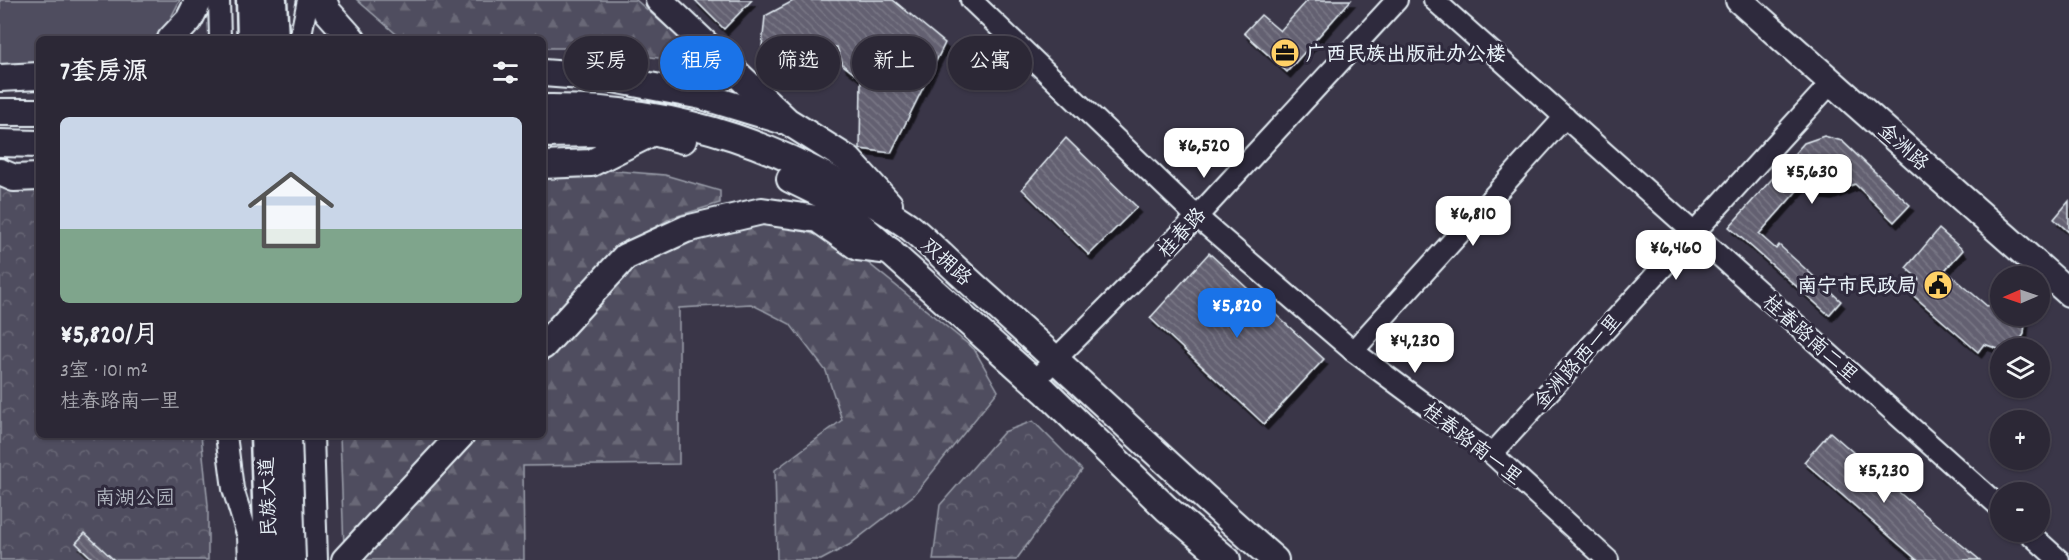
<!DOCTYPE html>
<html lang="zh">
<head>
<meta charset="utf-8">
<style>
  body { margin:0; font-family:Dekko,"LXGW WenKai TC",sans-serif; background:#34303e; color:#f1f3f6; height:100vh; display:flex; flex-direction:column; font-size:22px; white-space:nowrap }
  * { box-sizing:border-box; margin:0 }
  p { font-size:20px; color:#a6a6ad }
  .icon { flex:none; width:33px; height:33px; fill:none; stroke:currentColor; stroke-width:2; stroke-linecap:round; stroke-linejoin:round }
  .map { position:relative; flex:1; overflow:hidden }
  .panel { position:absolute; left:36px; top:36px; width:510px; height:402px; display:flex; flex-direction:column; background:#2c2836; border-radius:9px; box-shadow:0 2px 4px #0004,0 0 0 2px #484451 }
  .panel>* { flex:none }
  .guide { position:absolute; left:564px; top:36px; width:570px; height:54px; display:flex; gap:12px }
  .needle { width:39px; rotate:268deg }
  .tools { position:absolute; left:1990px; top:266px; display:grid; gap:12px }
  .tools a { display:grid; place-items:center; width:60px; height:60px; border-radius:50%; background:#2c2836; box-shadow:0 2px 4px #0004,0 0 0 2px #484451; font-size:30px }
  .price { position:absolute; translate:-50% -51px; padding:0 14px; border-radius:12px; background:#fff; color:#222; font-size:20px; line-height:39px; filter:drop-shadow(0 2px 3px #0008) }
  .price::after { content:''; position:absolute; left:50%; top:36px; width:18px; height:14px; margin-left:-9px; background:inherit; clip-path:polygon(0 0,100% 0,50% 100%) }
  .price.on { background:#1a73e8; color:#fff }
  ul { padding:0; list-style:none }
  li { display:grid; align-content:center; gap:12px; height:318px; padding:0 24px }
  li+li { border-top:2px solid #484451 }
  li span { display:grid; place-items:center; height:186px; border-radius:9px; color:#555 }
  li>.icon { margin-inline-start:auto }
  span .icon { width:108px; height:108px; fill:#fffc; stroke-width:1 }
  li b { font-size:26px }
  h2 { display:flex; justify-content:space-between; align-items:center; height:72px; padding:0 24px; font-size:26px }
  .pill { padding:0 21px; border-radius:27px; background:#2c2836; box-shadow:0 2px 4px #0004,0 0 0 2px #484451; font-size:21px; line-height:54px }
  .pill.on { background:#1a73e8; color:#fff }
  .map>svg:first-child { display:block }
</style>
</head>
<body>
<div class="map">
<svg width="2069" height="560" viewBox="0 0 2069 560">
  <defs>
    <pattern id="forest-firs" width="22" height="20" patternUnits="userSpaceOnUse" patternTransform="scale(1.5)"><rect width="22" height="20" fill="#504e5f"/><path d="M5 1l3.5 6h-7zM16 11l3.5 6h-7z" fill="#696877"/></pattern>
    <pattern id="park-crowns" width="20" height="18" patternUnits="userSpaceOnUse" patternTransform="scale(1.5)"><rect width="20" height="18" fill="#504e5f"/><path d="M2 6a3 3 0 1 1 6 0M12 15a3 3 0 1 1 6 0" fill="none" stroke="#696877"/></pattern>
    <pattern id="building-back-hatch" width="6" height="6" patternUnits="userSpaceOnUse" patternTransform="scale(1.5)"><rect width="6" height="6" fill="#636171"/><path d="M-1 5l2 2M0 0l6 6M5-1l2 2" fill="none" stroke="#797886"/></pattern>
    <filter id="shadow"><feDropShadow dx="3.5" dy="6" stdDeviation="0" flood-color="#0009"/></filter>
  </defs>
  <rect width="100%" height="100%" fill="#3a3648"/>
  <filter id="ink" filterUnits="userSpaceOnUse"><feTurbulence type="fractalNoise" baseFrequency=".0167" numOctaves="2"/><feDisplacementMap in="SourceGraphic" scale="12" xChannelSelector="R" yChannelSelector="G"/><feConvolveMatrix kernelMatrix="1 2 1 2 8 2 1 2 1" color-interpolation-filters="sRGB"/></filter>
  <g filter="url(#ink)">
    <path fill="#504e5f" stroke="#9ca0ac" stroke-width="1.5" d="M0 0H180L169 21 154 39H39V71L0 72Z"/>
    <g fill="url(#forest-firs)" stroke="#9ca0ac" stroke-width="1.5">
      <path d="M357 0H636L692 49 689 62 582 48H543V39H402Z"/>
      <path d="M582 168 665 175 720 191V203L671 218 616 250 543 330V170Z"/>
      <path d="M763 221 841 241 974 349 998 391 914 495 849 545 821 560H777L775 470 842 420 826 371 790 324 751 304 679 308V464L523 466 524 560H358L475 435H543V363L634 266 689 240Z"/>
      <path d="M340 435H448L344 549Z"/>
    </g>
    <g fill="url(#park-crowns)" stroke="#9ca0ac" stroke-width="1.5">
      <path d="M39 187V435H201L208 505V560H0V188Z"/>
      <path d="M1033 421 1082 470 1016 560H933L940 505 1004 432Z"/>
    </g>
    <g fill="url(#building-back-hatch)" stroke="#e8f1f8" stroke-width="1.5" filter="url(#shadow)">
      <path d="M695 0H752L724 29Z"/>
      <path d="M795 0H893L945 43 891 153 860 149 861 79 843 65 837 47H762L765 16Z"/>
      <path d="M1308 0H1351L1287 72 1244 33 1261 15 1280 31Z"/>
      <path d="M1824 136 1842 141 1910 205 1894 222 1855 184 1829 194 1818 193 1804 183 1759 234 1776 249 1779 245 1841 301 1829 315 1729 227 1804 143Z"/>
      <path d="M1066 138 1137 207 1089 255 1022 189Z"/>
      <path d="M2069 201V232L2054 219Z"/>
      <path d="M1939 229 1963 250 1945 270 1987 306 2001 302V315H2022L2025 321 2024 334 2017 345 2001 350 1984 344 1978 352 1908 291 1919 279 1906 268Z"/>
      <path d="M1209 253 1324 359 1264 424 1150 318Z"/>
      <path d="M1830 432 1917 508 1980 560H1917L1804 462Z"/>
      <path d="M85 533 114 560H94L76 543Z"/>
    </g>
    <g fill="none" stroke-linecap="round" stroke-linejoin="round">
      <g stroke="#e8f1f8" stroke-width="24">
        <g id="minor">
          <path d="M219 0 220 39"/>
          <path d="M971 0 1196 216 1353 351 1492 454 1608 560"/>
          <path d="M1434 0 2001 508"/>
          <path d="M300 39 308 0"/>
          <path d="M1353 351 1565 117"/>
          <path d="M1034 381 1192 222 1397 0"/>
          <path d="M226 435 233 489 248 537 249 560"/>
          <path d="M313 435 317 560"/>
          <path d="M1492 454 1832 82"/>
          <path d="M2027 531 2059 560"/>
        </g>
      </g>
      <g stroke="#e8f1f8" stroke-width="30">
        <g id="major">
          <path d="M323 0 328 12 352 39"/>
          <path d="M659 0 787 121 849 160 889 204"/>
          <path d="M1739 0 2069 293"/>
          <path d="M171 39 189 20 199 0"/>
          <path d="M543 73 608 78 702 96 781 120"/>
          <path d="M0 78 39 76"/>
          <path d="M543 108C679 106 795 149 907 225 919 234 930 245 941 255 964 277 988 298 1011 319 1100 399 1185 482 1275 560"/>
          <path d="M0 112H39"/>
          <path d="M543 134 653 132 683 140"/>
          <path d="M0 143 39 144"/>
          <path d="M543 165 591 163 647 135"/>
          <path d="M0 172 14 178 39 177"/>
          <path d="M790 179 831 199 1045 391 1166 508 1227 560"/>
          <path d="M543 346 625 257 686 229 762 211 818 219 858 247 890 251"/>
          <path d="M345 560 461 435"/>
        </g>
      </g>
      <g stroke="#e8f1f8" stroke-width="33">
        <g id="highway">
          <path d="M251 0 252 39"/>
          <path d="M272 0 274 39"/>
          <path d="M265 435 269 560"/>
          <path d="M287 435 291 560"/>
        </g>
      </g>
      <use href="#minor" stroke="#2f2a3d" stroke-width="20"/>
      <use href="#major" stroke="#2f2a3d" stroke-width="26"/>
      <use href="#highway" stroke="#2f2a3d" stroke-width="28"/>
    </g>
  </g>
  <defs>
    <g id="office-disc" transform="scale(1.5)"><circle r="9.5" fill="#ffd166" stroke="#2f2a3d"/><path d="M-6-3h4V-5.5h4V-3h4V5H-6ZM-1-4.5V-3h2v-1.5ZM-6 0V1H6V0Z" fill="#111"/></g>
    <g id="civic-disc" transform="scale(1.5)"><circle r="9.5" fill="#ffd166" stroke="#2f2a3d"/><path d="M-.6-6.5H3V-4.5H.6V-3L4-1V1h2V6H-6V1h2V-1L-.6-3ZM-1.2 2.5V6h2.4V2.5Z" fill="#111"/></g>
  </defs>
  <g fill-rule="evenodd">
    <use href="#office-disc" x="1285" y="53"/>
    <use href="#civic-disc" x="1938" y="285"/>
  </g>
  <g text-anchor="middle" stroke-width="6" stroke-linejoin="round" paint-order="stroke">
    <g font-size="20" font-weight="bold" fill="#e8f1f8" stroke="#2f2a3d" text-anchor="start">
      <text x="1306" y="60">广西民族出版社办公楼</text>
      <text x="1917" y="292" text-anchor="end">南宁市民政局</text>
    </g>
    <g font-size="20" fill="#e8f1f8" stroke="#2f2a3d">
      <text transform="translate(1904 146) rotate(42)" y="7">金洲路</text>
      <text transform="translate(1181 232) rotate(-47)" y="7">桂春路</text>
      <text transform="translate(947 261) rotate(42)" y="7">双拥路</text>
      <text transform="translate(1811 338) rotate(42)" y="7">桂春路南二里</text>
      <text transform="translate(1577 361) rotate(-48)" y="7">金洲路西一里</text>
      <text transform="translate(1473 443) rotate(38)" y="7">桂春路南一里</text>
      <text transform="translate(267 497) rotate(-92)" y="7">民族大道</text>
    </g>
    <g font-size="20" fill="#b3b8c2" stroke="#2f2a3d">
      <text x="135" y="504">南湖公园</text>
    </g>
  </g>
</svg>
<div class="tools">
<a><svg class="needle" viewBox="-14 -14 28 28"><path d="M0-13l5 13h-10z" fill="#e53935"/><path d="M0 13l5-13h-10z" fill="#a6a6ad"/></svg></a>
<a><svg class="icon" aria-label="layers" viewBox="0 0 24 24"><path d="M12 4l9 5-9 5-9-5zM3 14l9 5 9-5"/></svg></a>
<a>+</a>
<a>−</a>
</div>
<b class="price" style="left:1204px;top:179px">¥6,520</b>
<b class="price" style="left:1812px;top:205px">¥5,630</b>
<b class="price" style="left:1473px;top:247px">¥6,810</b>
<b class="price" style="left:1676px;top:281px">¥6,460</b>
<b class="price on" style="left:1237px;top:339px">¥5,820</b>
<b class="price" style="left:1415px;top:374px">¥4,230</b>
<b class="price" style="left:1884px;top:504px">¥5,230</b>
<div class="guide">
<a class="pill">买房</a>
<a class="pill on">租房</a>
<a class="pill">筛选</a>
<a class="pill">新上</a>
<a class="pill">公寓</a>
</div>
<section class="panel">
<h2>7套房源<svg class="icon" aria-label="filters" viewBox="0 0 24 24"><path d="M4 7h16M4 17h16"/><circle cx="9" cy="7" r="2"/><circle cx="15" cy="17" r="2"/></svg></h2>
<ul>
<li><span style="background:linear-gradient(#c9d6e8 60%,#7fa58c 0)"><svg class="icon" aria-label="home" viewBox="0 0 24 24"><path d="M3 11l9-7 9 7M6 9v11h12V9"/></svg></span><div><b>¥5,820/月</b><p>3室 · 101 m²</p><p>桂春路南一里</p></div></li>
</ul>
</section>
</div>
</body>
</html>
